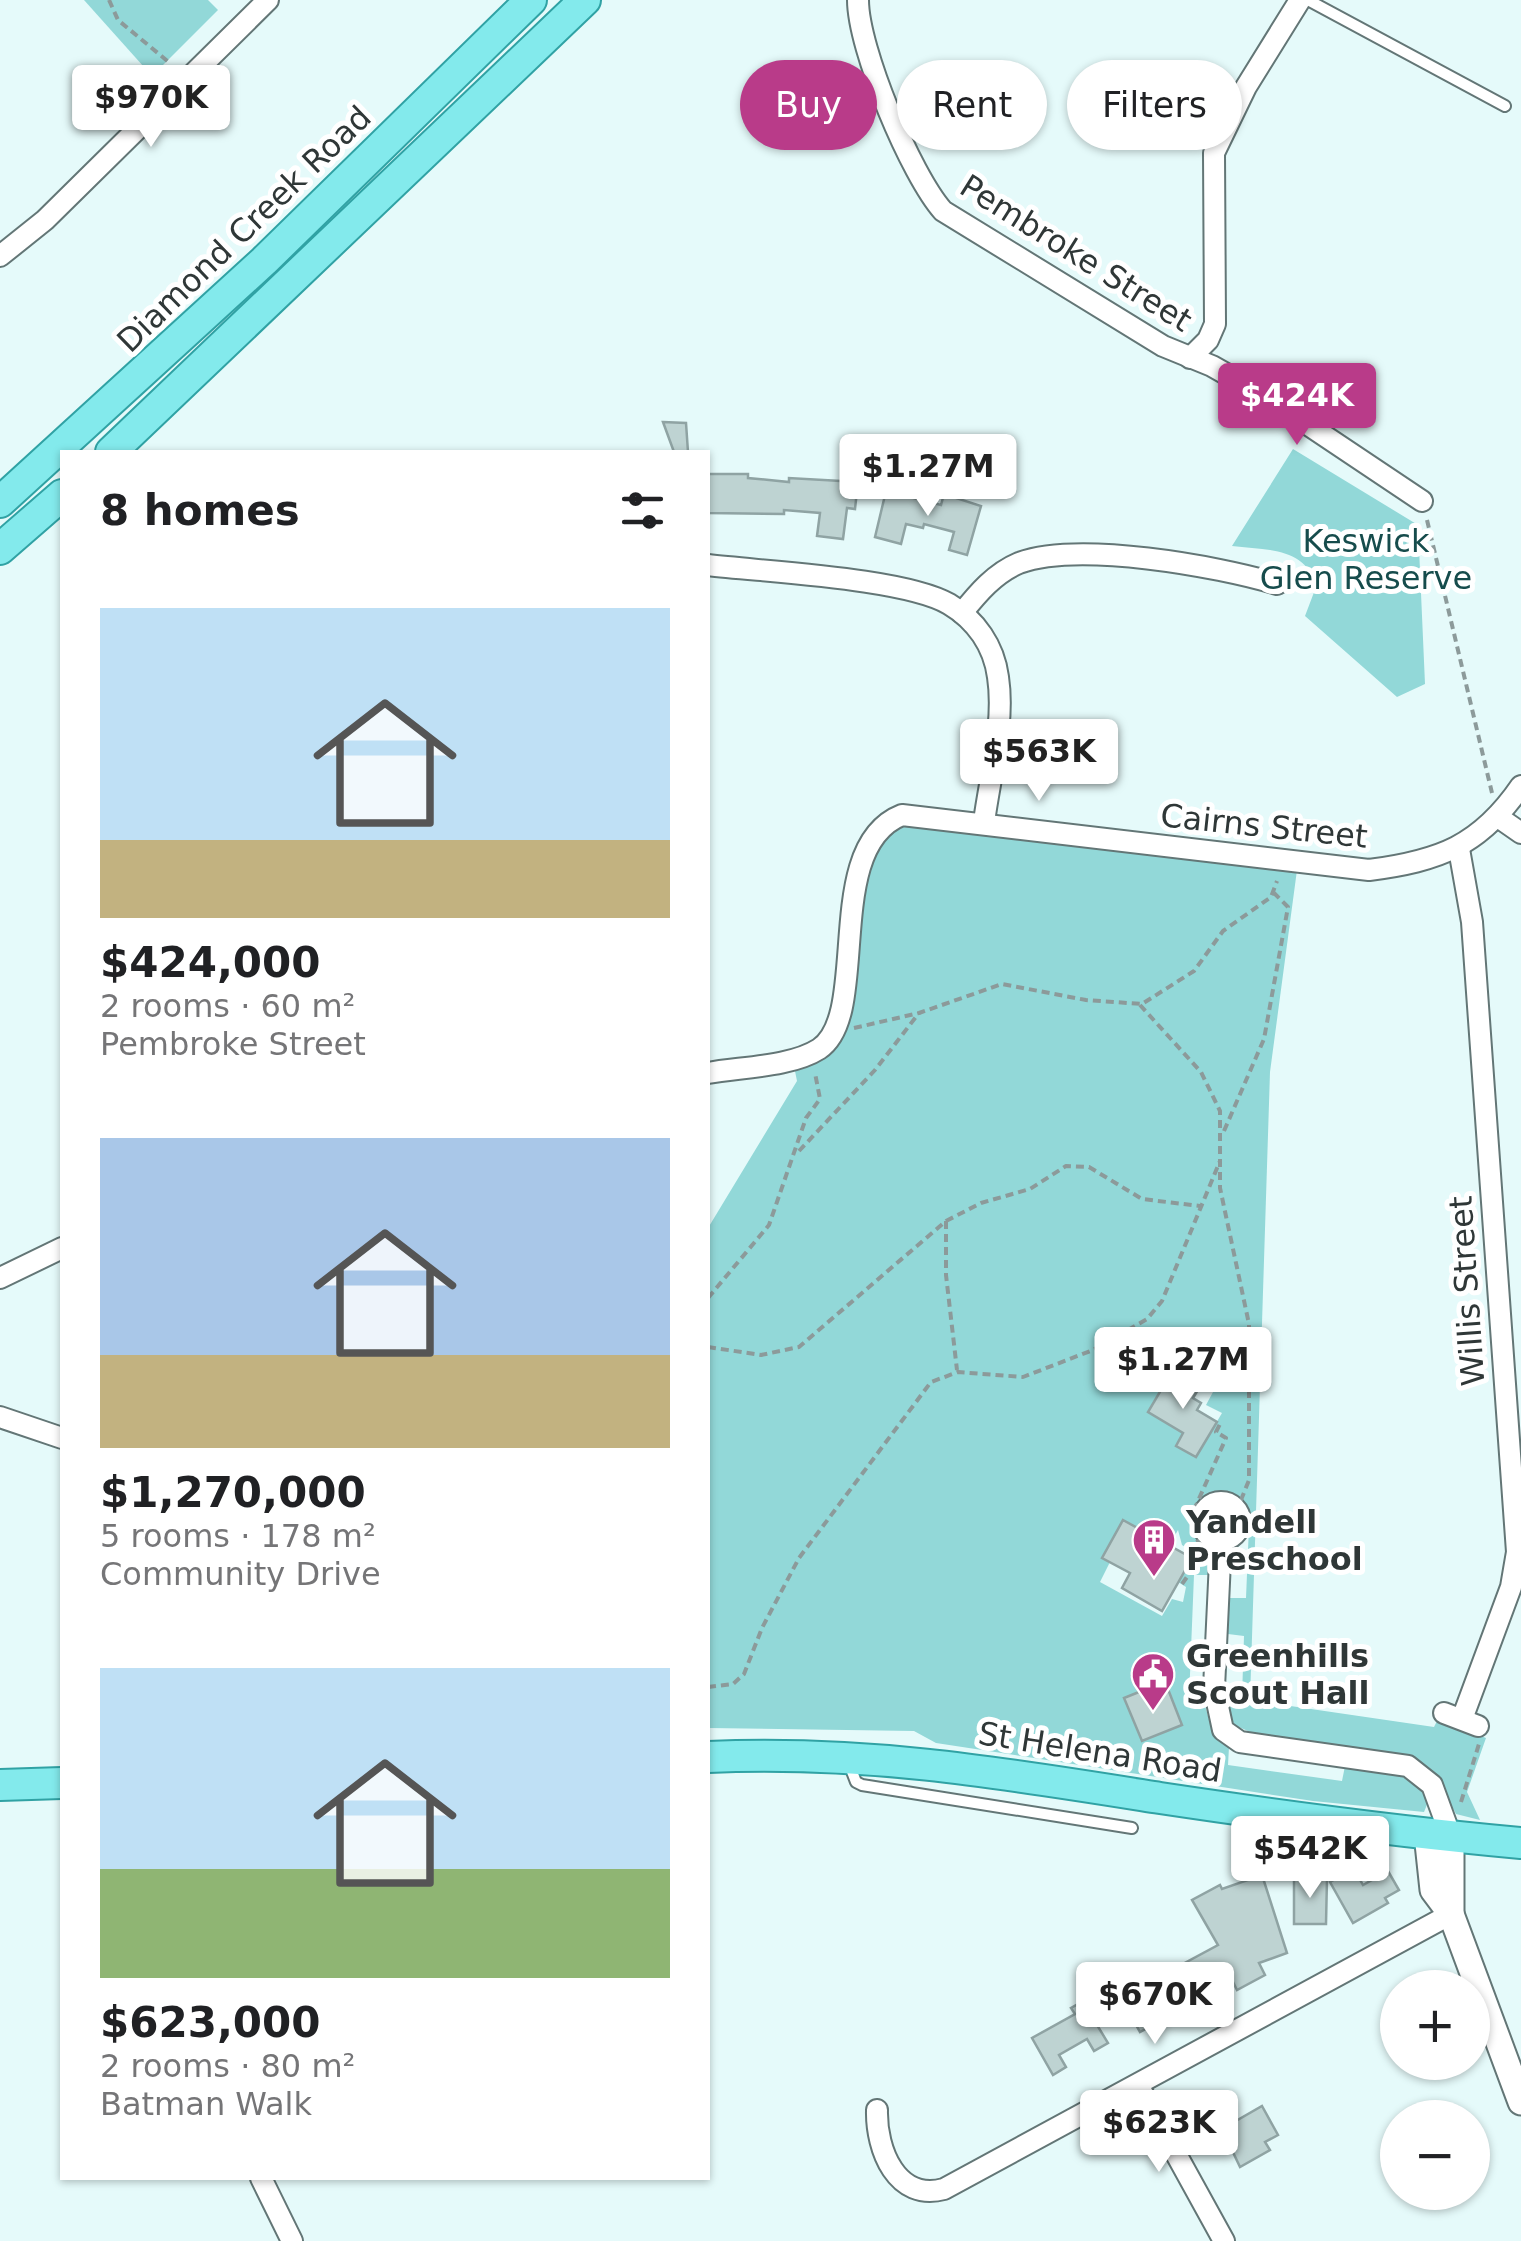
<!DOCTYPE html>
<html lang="en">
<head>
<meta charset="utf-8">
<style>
  body { margin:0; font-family:"DejaVu Sans",sans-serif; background:#f2f2f2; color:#202124; height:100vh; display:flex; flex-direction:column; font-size:38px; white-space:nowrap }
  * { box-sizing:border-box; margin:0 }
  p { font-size:32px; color:#757577 }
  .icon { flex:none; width:55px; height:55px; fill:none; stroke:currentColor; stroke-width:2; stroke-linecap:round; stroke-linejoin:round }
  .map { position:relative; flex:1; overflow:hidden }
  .side { position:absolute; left:60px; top:450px; width:650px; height:1730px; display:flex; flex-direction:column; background:#fff; border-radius:0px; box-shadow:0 2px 8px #0004 }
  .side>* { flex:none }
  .banner { position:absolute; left:740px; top:60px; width:630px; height:90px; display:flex; gap:20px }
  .tools { position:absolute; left:1380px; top:1970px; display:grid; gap:20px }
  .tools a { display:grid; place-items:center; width:110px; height:110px; border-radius:50%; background:#fff; box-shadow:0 2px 8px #0004; font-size:50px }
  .price { position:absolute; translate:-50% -85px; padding:0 22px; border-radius:10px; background:#fff; color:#222; font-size:32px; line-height:65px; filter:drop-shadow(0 2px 5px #0008) }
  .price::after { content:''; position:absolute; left:50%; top:60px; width:30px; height:22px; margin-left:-15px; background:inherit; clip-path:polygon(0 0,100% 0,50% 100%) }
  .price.current { background:#b93b89; color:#fff }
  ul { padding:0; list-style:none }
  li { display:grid; align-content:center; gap:20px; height:530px; padding:0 40px }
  li span { display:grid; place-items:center; height:310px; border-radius:0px; color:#555 }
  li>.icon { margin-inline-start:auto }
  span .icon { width:180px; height:180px; fill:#fffc; stroke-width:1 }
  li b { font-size:42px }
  h2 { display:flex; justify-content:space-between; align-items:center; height:120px; padding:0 40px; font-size:42px }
  .chip { padding:0 35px; border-radius:45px; background:#fff; box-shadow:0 2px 8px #0004; font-size:35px; line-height:90px }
  .chip.current { background:#b93b89; color:#fff }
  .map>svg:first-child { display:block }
</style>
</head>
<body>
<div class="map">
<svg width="1521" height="2241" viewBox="0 0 1521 2241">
  <rect width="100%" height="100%" fill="#e5fafa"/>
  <g fill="#92d8d8" fill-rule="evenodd">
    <path d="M84 0H208L218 10 152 76Z"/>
    <path d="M1293 449 1418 525 1425 684 1397 697 1305 616 1316 587C1307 547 1266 550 1232 546Z"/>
    <path d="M903 822 1297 870 1270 1072 1250 1700 1434 1727 1438 1719 1486 1738 1467 1792 1480 1820 1456 1814 1436 1776 1412 1758 1255 1734 1234 1725 1226 1698 1242 1697 1244 1636 1228 1634 1229 1598H1246L1249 1526 1244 1502 1223 1492 1201 1500 1193 1520 1208 1555 1209 1575H1194L1189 1699 1204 1702 1212 1730 1229 1747 1228 1765 1342 1781 1345 1766C1378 1770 1414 1768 1428 1802L1424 1812 1313 1801 936 1743 914 1731 708 1728V1228L797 1081 794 1066 826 1055 872 848ZM1174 1369 1213 1392 1206 1405 1222 1413 1196 1457 1176 1446 1183 1433 1148 1412ZM1123 1520 1169 1546 1178 1530 1182 1545 1195 1553 1178 1582 1186 1587 1183 1602 1172 1599 1162 1616 1100 1582 1110 1562 1102 1557ZM1159 1666 1182 1725 1142 1741 1125 1699 1139 1692 1133 1676Z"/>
  </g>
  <g fill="#bed3d2" stroke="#8fa3a3" stroke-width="2.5">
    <path d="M663 422 686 423 688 452H674Z"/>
    <path d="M708 474H748V478L789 482V478L858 482 855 509 847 508 843 539 817 536 820 513 784 510V514L708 513Z"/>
    <path d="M886 491 941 505 944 494 981 506 967 555 949 550 954 532 924 524 923 528 906 524 901 544 875 537Z"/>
    <path d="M1174 1368 1201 1385 1193 1398 1201 1403 1197 1410 1217 1422 1196 1457 1176 1446 1183 1433 1148 1412Z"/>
    <path d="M1123 1520 1192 1558 1162 1611 1122 1588 1130 1573 1102 1558Z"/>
    <path d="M1159 1666 1182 1725 1142 1741 1124 1698 1139 1692 1132 1676Z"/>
    <path d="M1354 1869 1363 1885 1388 1871 1399 1890 1385 1898 1388 1903 1353 1923 1330 1882Z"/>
    <path d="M1262 1875 1287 1953 1259 1963 1265 1975 1237 1990 1229 1974 1198 1991 1202 1998 1140 2032 1125 2005 1172 1979 1168 1972 1218 1945 1192 1900 1220 1885 1222 1889Z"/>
    <path d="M1294 1878H1327L1326 1924H1294Z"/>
    <path d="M1089 1998 1094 2008 1104 2003 1112 2017 1097 2025 1108 2043 1094 2051 1087 2039 1059 2055 1066 2067 1053 2075 1032 2038 1075 2014 1071 2008Z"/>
    <path d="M1262 2106 1278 2135 1265 2142 1270 2150 1240 2167 1222 2129Z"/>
  </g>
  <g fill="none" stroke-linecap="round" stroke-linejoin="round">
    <g stroke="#637676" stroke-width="14">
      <g id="service">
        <path d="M1308 0 1505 106"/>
        <path d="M848 1761 856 1782 862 1785 1132 1828"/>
      </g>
    </g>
    <g stroke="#637676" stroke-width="24">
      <g id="minor">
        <path d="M858 0C858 49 911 175 943 211L1163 346 1212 366 1265 396 1422 501"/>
        <path d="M0 256 45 220 268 0"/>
        <path d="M1190 358 1208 340 1215 324 1214 153 1246 87 1300 0"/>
        <path d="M708 565C765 572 904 578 949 604 976 620 994 646 998 677 1005 723 990 776 984 822"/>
        <path d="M962 613C978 593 995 573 1019 563 1078 541 1217 566 1277 584"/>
        <path d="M1498 817 1521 833"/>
        <path d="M1459 849 1472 922 1517 1552 1511 1587 1462 1719"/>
        <path d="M708 1073C740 1067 791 1067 819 1049 872 1014 821 847 902 815L1369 870C1439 861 1480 846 1521 786"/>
        <path d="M0 1278 62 1248"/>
        <path d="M0 1417 62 1438"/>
        <circle cx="1221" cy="1521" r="19"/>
        <path d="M1221 1540 1214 1688 1223 1730 1240 1742 1408 1766 1432 1785 1451 1837"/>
        <path d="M1444 1713 1478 1726"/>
        <path d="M1138 2085 1224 2241"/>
        <path d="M877 2110C876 2150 897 2202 944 2189L1451 1914"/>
        <path d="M261 2178 292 2241"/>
      </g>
    </g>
    <g stroke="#637676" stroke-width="29">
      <g id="tertiary">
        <path d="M1427 1834 1433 1890 1451 1914 1521 2102"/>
        <path d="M1451 1914V1837"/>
      </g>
    </g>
    <g stroke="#30a2a4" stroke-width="34">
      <g id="primary">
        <path d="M111 452 585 0"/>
        <path d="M0 502 264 261 531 0"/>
        <path d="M0 549 62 495"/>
        <path d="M708 1757C867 1750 1003 1773 1160 1798 1280 1816 1400 1832 1521 1843"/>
        <path d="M0 1785 62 1783"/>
      </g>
    </g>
    <g stroke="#8c9a9a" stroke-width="4" stroke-dasharray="8 5" stroke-linecap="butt">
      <path d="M109 0 118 20 171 64"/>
      <path d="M1427 520 1492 793"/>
      <path d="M1140 1005 1201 1072 1220 1111V1188L1249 1324V1480L1237 1510"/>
      <path d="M854 1028 919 1013 1002 984 1086 1000 1142 1004 1194 971 1223 931 1271 897 1277 881"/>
      <path d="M1224 1131 1264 1039 1288 907 1274 893"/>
      <path d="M799 1151 875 1070 919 1013"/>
      <path d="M946 1221V1275L957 1370"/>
      <path d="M708 1298 769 1225 806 1118 820 1099 815 1073"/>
      <path d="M708 1347 761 1355 799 1347 946 1221 981 1203 1030 1189 1066 1166 1089 1167 1142 1199 1200 1206"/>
      <path d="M1200 1547 1190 1519 1226 1438 1216 1432 1220 1424"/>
      <path d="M1182 1584 1199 1560"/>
      <path d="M708 1687 733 1684 744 1674 762 1628 799 1558 931 1382 958 1372 1023 1377 1093 1350 1147 1319 1162 1301 1220 1161"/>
      <path d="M1461 1802 1479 1744"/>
    </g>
    <use href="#service" stroke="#fff" stroke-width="10"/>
    <use href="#minor" stroke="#fff" stroke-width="20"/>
    <use href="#tertiary" stroke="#fff" stroke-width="25"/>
    <use href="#primary" stroke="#83eaec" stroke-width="30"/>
  </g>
  <defs>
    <g id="building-pin" transform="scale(2.25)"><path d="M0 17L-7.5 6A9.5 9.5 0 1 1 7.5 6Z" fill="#b93b89" stroke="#fff"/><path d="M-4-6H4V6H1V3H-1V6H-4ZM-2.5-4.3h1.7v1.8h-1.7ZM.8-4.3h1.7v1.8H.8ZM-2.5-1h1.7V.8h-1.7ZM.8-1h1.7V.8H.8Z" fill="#fff"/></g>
    <g id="civic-pin" transform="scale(2.25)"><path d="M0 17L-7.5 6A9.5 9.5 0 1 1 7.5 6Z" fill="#b93b89" stroke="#fff"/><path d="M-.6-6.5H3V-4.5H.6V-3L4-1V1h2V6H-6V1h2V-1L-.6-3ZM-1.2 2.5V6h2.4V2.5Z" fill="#fff"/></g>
  </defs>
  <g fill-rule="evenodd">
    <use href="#building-pin" x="1154" y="1540"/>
    <use href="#civic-pin" x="1153" y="1674"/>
  </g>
  <g text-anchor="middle" stroke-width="10" stroke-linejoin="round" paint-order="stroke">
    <g font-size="32" fill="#2f3737" stroke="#fff">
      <text transform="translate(244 229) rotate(-44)" y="11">Diamond Creek Road</text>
      <text transform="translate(1076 253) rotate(32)" y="11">Pembroke Street</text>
      <text transform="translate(1264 826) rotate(6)" y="11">Cairns Street</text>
      <text transform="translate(1467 1291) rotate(-94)" y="11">Willis Street</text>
      <text transform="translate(1100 1752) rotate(9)" y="11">St Helena Road</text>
    </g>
    <g font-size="32" fill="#164c4c" stroke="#fff">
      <text x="1366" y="552">Keswick<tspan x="1366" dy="37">Glen Reserve</tspan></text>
    </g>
    <g font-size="32" font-weight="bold" fill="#2f3737" stroke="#fff" text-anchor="start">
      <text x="1186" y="1533">Yandell<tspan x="1186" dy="37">Preschool</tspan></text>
      <text x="1186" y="1667">Greenhills<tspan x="1186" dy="37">Scout Hall</tspan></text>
    </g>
  </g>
</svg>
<div class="tools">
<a>+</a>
<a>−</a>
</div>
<b class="price" style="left:151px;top:150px">$970K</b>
<b class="price current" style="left:1297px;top:448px">$424K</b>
<b class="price" style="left:928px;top:519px">$1.27M</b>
<b class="price" style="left:1039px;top:804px">$563K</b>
<b class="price" style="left:1183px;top:1412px">$1.27M</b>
<b class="price" style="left:1310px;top:1901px">$542K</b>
<b class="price" style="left:1155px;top:2047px">$670K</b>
<b class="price" style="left:1159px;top:2175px">$623K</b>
<div class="banner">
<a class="chip current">Buy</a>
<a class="chip">Rent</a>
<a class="chip">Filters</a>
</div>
<section class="side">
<h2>8 homes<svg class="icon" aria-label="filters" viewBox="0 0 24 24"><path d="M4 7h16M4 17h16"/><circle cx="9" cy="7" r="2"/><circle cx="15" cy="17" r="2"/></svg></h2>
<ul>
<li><span style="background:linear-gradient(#bfe0f5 75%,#c2b280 0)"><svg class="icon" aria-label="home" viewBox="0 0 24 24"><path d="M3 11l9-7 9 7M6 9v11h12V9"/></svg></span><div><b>$424,000</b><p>2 rooms · 60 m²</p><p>Pembroke Street</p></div></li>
<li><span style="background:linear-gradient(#a9c7e8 70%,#c2b280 0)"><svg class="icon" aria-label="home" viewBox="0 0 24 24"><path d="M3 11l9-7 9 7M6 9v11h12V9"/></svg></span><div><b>$1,270,000</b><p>5 rooms · 178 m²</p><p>Community Drive</p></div></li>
<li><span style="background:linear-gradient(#bfe0f5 65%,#8fb573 0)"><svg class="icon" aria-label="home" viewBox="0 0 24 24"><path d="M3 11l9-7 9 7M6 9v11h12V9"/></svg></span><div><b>$623,000</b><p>2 rooms · 80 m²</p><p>Batman Walk</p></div></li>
</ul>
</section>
</div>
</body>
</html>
